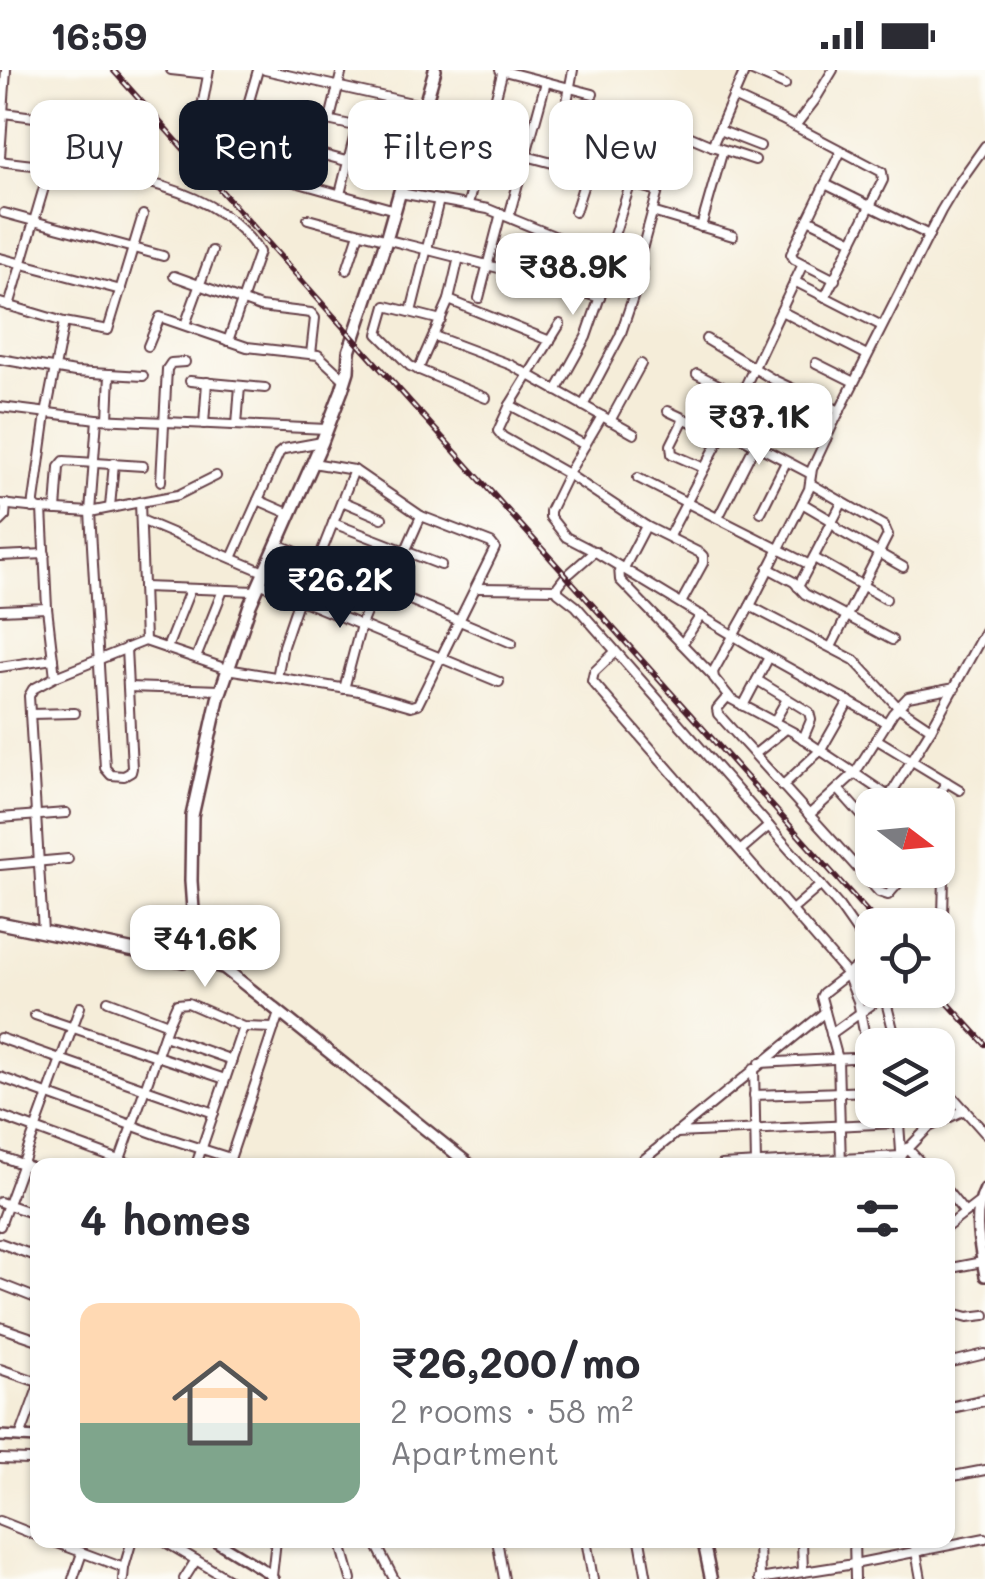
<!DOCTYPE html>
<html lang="en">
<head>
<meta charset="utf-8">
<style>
  body { margin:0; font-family:Mali,sans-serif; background:#f7f7f7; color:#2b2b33; height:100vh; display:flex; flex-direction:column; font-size:38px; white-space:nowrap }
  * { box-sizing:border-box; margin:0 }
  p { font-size:32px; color:#7c7c81 }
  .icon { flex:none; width:55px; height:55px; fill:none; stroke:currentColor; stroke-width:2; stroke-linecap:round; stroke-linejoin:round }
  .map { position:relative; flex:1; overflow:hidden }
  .sheet { position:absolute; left:30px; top:1088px; width:925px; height:390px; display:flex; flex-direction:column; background:#fff; border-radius:20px; box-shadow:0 2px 8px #0004 }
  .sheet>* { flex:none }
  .hud { position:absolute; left:30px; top:30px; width:925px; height:90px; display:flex; gap:20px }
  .needle { width:65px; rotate:106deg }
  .fabs { position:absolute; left:855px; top:718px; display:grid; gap:20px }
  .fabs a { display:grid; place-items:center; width:100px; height:100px; border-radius:20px; background:#fff; box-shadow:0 2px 8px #0004; font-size:50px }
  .price { position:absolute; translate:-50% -85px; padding:0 22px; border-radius:20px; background:#fff; color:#222; font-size:32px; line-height:65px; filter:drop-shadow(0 2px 5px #0008) }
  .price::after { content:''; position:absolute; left:50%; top:60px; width:30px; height:22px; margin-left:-15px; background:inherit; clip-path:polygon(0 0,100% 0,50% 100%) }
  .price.current { background:#111827; color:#fff }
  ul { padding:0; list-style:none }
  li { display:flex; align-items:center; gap:30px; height:250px; padding:0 50px }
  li+li { border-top:2px solid #e1e1e2 }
  li span { display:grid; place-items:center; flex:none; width:280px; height:200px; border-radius:20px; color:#555 }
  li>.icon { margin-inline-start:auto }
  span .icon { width:120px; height:120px; fill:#fffc; stroke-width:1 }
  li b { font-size:42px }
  h2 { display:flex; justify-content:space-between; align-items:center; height:120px; padding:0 50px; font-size:42px }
  .pill { padding:0 35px; border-radius:20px; background:#fff; box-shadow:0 2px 8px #0004; font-size:35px; line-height:90px }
  .pill.current { background:#111827; color:#fff }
  .status { display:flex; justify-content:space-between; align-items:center; height:70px; padding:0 50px; background:#fff; direction:ltr }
  .status svg { height:28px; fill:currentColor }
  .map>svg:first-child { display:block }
</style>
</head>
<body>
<div class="status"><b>16:59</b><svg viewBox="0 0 49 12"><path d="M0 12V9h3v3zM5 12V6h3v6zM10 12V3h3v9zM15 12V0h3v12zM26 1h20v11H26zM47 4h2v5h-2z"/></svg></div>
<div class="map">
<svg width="985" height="1509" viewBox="0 0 985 1509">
  <rect width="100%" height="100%" fill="#fdfcf7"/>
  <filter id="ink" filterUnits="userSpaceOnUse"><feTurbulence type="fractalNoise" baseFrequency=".01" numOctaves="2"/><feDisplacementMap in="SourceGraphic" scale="20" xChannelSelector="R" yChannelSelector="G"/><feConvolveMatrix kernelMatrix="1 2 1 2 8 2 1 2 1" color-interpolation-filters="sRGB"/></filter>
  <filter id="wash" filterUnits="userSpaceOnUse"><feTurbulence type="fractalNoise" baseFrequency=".0048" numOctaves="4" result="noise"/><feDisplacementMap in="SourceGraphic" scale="40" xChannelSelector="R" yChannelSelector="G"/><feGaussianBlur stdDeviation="2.25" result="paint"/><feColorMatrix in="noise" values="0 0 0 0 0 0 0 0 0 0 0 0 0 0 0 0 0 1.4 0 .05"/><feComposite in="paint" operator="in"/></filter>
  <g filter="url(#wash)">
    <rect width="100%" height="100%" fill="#f5edd9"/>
  </g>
  <g filter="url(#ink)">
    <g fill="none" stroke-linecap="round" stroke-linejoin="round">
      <g stroke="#643e45" stroke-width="12">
        <g id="minor">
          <path d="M171 0 208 4"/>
          <path d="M265 0 425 36"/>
          <path d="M500 0 593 24"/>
          <path d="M750 0 785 15"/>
          <path d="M733 27 781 49 882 102 883 110 825 227"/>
          <path d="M426 31 471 42"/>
          <path d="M248 33 416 69"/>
          <path d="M4 43 125 59 128 64 123 108"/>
          <path d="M330 49 342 0"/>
          <path d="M795 56 815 30 833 0"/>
          <path d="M562 59 573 0"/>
          <path d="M719 60 760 76"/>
          <path d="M239 62 405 107"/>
          <path d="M197 63 209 0"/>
          <path d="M712 76 745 0"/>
          <path d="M234 83 258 0"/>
          <path d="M526 86 658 121"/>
          <path d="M0 87 6 0"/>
          <path d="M0 91C82 102 211 103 259 182L228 271"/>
          <path d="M78 99 83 53"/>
          <path d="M281 108 395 140"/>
          <path d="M825 114 929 165"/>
          <path d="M400 123 488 139 566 171 641 196 642 201 620 266 583 336"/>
          <path d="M340 124 357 56"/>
          <path d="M468 134 503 0"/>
          <path d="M575 142 603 53"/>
          <path d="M652 142 733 166"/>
          <path d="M4 143 163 186"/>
          <path d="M509 146 546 12"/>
          <path d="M308 149C406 176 504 196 600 228"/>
          <path d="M808 149 853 171"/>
          <path d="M701 157 723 80"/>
          <path d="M608 184 646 65"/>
          <path d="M0 188 121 220"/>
          <path d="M638 194 658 121 679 62 712 76 755 90"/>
          <path d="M347 200 359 163"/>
          <path d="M174 206 260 237 311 243 315 248 311 284"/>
          <path d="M835 210 794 189 791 184 841 81"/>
          <path d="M794 211 882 256"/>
          <path d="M479 228 501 143"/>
          <path d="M449 230 550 271"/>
          <path d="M0 233 64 252 108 260 143 145"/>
          <path d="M9 236 50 97"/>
          <path d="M781 241 867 285"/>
          <path d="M411 242 439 130"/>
          <path d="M441 250 386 236 378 264 410 296 486 328"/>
          <path d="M560 254 510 335 498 361 503 367 568 404 646 456 700 483 703 486V493L681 533"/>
          <path d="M185 255 212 181"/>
          <path d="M434 266 511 295 634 364"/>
          <path d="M706 269 774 310 840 341"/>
          <path d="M148 276 160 247 247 277 318 285 345 310"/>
          <path d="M0 289 75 302 143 306"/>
          <path d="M816 293 854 312"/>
          <path d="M418 300 449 230 459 187"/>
          <path d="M697 304 826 369"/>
          <path d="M190 311 265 318"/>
          <path d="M556 321 586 267 614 186"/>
          <path d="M510 335 585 375"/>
          <path d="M0 337 97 349 327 359"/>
          <path d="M668 341 721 366"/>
          <path d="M602 346 568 404 550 441V447L566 467 599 484 769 587 887 653"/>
          <path d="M97 349 90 442 105 698 111 705 124 706 131 702 132 698 126 578"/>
          <path d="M108 349 110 304"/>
          <path d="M684 349 671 375 672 384 704 398"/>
          <path d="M610 351 641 294"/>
          <path d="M204 354 207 312"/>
          <path d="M237 355 240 316"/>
          <path d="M725 359 811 404"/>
          <path d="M638 408 810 495"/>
          <path d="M161 411 167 299 171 293 185 292"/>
          <path d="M811 414 884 456 888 465 831 577"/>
          <path d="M258 430 290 444"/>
          <path d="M342 431 382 448"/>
          <path d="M140 432 178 425 216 406"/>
          <path d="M802 433 829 449 840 461 903 497"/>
          <path d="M0 434 38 438"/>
          <path d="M110 437 114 393"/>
          <path d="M33 438 46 344 64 252"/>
          <path d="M56 440 59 397 64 391 143 396"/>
          <path d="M761 442 786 392"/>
          <path d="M718 448 755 375"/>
          <path d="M141 450 264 502"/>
          <path d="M0 452 5 447 6 434"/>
          <path d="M333 453 441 495"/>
          <path d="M669 466 725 359 803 194"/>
          <path d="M277 474 512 573"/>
          <path d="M405 482 421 446"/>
          <path d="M0 486 45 484"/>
          <path d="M232 488 279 383 284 379 322 372"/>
          <path d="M814 488 886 529"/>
          <path d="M318 491 354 400"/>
          <path d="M619 497 620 510 712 605"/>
          <path d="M768 498 794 512 805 524 892 570"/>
          <path d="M623 500 646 456"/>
          <path d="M570 503 595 481"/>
          <path d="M565 507 558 516V522L576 536 839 836 872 883"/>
          <path d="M259 513 499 612"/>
          <path d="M143 517 256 521"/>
          <path d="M798 517 842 433"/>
          <path d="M476 518 558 519"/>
          <path d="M750 536 854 590 898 637 931 659"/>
          <path d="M47 538 55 607 145 571"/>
          <path d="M0 540 47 538 42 439 90 442 140 432 145 571 227 599 359 621 411 636 418 634 495 478 491 473 421 446 354 400 313 393"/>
          <path d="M682 574 701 545"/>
          <path d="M167 578 190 520"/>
          <path d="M615 582 594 602 592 611 847 904 858 931 869 987"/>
          <path d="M196 588 223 520"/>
          <path d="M0 597 53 589"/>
          <path d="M277 608 283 576 299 529"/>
          <path d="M757 610 809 642 811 650 803 669"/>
          <path d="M128 617 221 620"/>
          <path d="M344 619 361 555 377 516"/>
          <path d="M728 626 717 639 718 644 879 822 888 825 910 800"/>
          <path d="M743 636 769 587"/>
          <path d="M30 644 75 643"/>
          <path d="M774 652 787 629"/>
          <path d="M876 669 960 720"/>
          <path d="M755 684 786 659"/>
          <path d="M782 716 821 680 849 631"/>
          <path d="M838 719 872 757"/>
          <path d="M884 735 931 659 985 561"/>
          <path d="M902 735 793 662 731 629 714 608 713 602 750 536 809 419 812 399 833 354 941 141 953 121 985 76"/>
          <path d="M931 735 947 712"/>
          <path d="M809 745 855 703 893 643 908 627 955 618"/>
          <path d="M0 748 66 743"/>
          <path d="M938 771 944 807 943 846"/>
          <path d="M741 780 769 756"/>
          <path d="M0 795 68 789"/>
          <path d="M792 840 821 815"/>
          <path d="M43 862 29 626 33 619 55 607"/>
          <path d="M884 924 897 975"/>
          <path d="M108 931 168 954"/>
          <path d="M35 945 225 1009"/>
          <path d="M831 964 885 925"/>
          <path d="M164 966 232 990"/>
          <path d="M0 968 214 1043"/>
          <path d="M760 993 870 987"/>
          <path d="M754 998 756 1095"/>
          <path d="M0 1007 161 1066 230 1088"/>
          <path d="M938 1010 985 1063"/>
          <path d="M754 1025 872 1021"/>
          <path d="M898 1040 902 1095"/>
          <path d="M0 1046 133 1095"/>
          <path d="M676 1063 898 1053 913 1040"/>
          <path d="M907 1078 923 1095"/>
          <path d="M0 1086 38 1100"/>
          <path d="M118 1095 168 954 177 934 188 933 243 957 274 958"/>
          <path d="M196 1095 243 957"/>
          <path d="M228 1095 279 943"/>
          <path d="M637 1095 825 942"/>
          <path d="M721 1095 901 1086 929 1057 965 1040"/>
          <path d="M841 1095 838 989 821 927 823 923 872 885"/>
          <path d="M948 1122 965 1143"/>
          <path d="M0 1132 38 1145"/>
          <path d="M0 1156 80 937"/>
          <path d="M948 1156 978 1133"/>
          <path d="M0 1173 38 1187"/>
          <path d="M948 1202 951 1198 982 1192"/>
          <path d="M0 1214 38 1229"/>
          <path d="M948 1221 953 1243 968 1247 985 1245"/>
          <path d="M0 1257 38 1270"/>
          <path d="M948 1293 985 1284"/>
          <path d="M0 1299 38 1312"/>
          <path d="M20 1367 38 1318"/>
          <path d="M0 1389 29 1390 38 1394"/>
          <path d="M948 1407 985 1400"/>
          <path d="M0 1451 38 1466"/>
          <path d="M49 1470 124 1498 123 1509"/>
          <path d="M162 1470 228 1509"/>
          <path d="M343 1470V1481L351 1509"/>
          <path d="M374 1470 394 1509"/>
          <path d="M497 1470 504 1509"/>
          <path d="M586 1470 593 1509"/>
          <path d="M640 1470 647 1509"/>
          <path d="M759 1470 760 1509"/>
          <path d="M802 1470 803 1502"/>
          <path d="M854 1470 855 1509"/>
          <path d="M914 1470 921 1509"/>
          <path d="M124 1498 132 1470"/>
          <path d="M272 1506 276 1470"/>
          <path d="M73 1509 82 1483"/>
          <path d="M184 1509 196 1490"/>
          <path d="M759 1509 854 1494 985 1468"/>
        </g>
      </g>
      <g stroke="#643e45" stroke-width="14">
        <g id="tertiary">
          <path d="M985 1119C971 1147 980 1177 985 1206"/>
          <path d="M948 1338 985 1330"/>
          <path d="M0 1366 38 1368"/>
          <path d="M214 1470 267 1502 273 1509"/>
        </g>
      </g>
      <g stroke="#643e45" stroke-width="15">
        <g id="secondary">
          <path d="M192 889 224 898 470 1095"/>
          <path d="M703 1470 711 1509"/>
        </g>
      </g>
      <g stroke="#643e45" stroke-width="16">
        <path id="primary" d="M0 853 183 891 192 889 196 883 191 811 192 746 218 629 250 535 322 372 342 320 348 301 349 282 384 177 435 0"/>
      </g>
      <use href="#minor" stroke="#fff" stroke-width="8"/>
      <use href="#tertiary" stroke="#fff" stroke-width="9"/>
      <use href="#secondary" stroke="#fff" stroke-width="10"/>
      <use href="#primary" stroke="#fff" stroke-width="11"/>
      <g stroke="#4a1f2b" stroke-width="6">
        <g id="rail">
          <path d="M113 0 879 855"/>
          <path d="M936 920 985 974"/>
        </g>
      </g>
      <use href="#rail" stroke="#fdfcf7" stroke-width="2.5" stroke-dasharray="8" stroke-linecap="butt"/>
    </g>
  </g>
</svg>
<div class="fabs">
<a><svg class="needle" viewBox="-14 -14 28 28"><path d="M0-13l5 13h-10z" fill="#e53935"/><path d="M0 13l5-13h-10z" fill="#7c7c81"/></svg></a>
<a><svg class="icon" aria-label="locate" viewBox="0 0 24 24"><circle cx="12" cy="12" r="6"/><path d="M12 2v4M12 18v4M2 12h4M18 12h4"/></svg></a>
<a><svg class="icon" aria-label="layers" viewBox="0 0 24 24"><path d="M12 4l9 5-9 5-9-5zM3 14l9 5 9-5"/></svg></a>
</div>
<b class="price" style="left:573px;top:248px">₹38.9K</b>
<b class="price" style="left:759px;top:398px">₹37.1K</b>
<b class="price current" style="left:340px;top:561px">₹26.2K</b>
<b class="price" style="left:205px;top:920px">₹41.6K</b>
<div class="hud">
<a class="pill">Buy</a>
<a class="pill current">Rent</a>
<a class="pill">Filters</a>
<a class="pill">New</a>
</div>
<section class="sheet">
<h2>4 homes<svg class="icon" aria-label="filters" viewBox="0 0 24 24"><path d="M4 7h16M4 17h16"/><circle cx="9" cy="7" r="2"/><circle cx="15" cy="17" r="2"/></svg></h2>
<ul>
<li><span style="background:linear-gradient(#ffd9b3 60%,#7fa58c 0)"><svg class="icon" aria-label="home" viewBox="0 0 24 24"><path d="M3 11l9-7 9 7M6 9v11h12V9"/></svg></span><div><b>₹26,200/mo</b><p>2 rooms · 58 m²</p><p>Apartment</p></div></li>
</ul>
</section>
</div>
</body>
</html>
